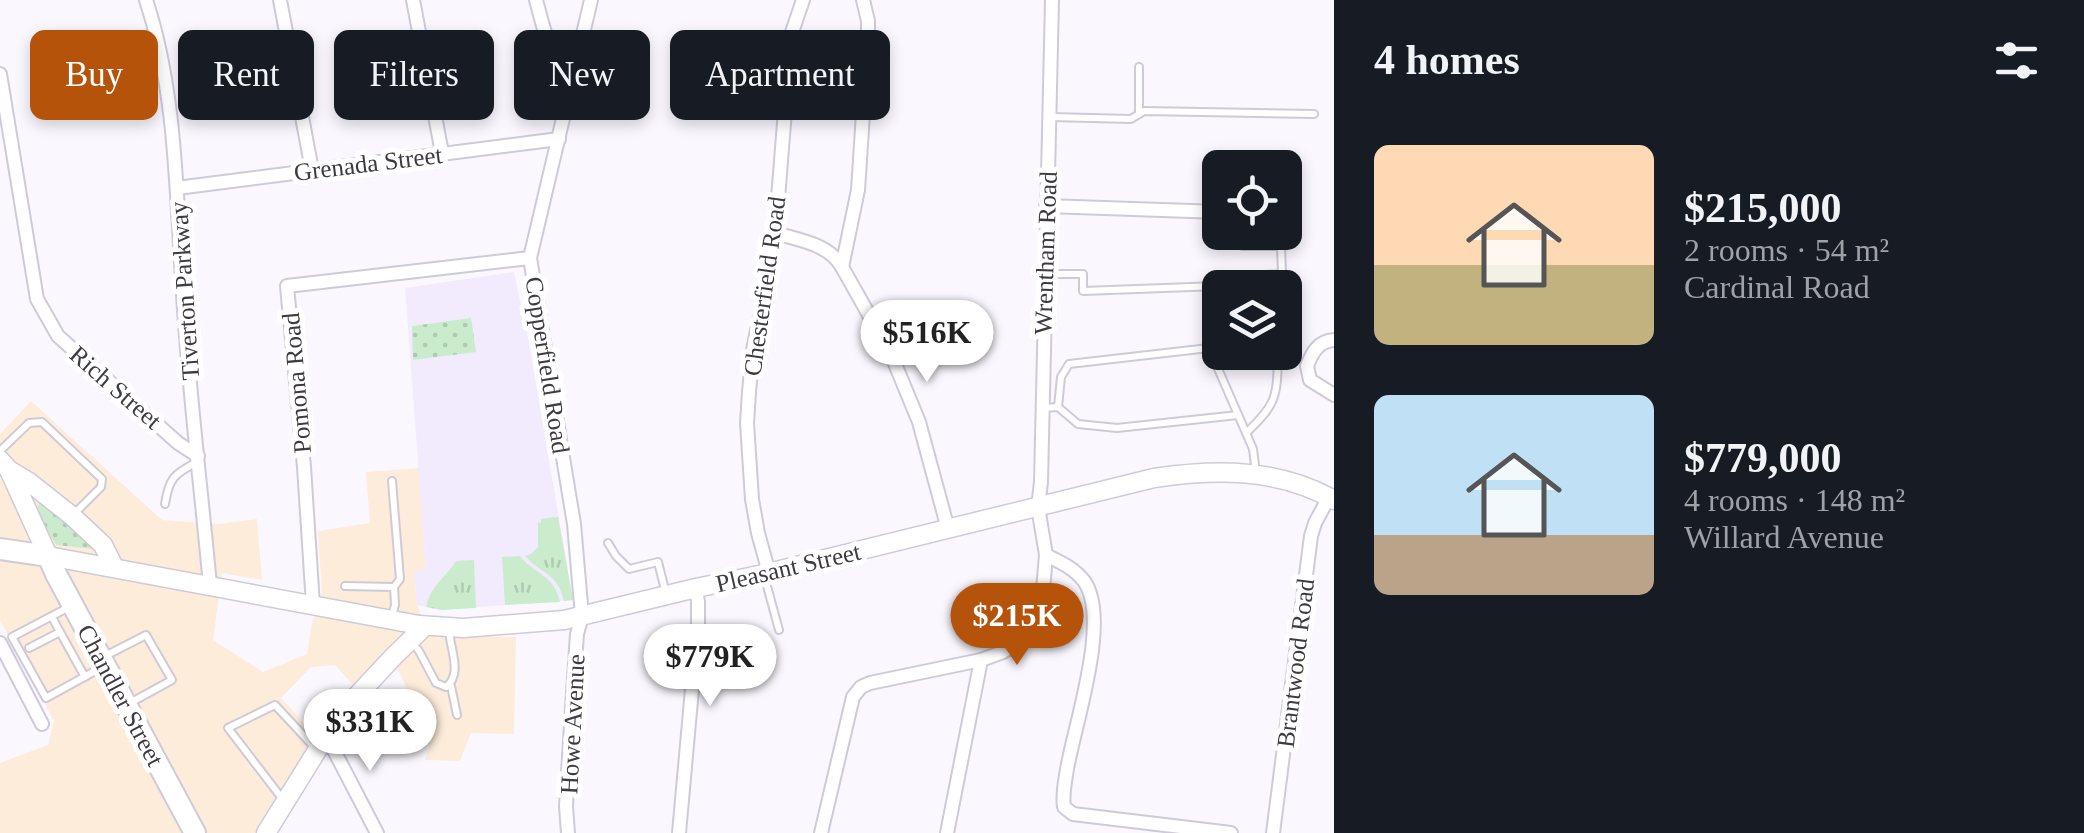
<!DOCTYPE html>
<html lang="en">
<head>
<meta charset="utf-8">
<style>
  body { margin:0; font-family:"Times New Roman",serif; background:#20242c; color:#f1f3f6; height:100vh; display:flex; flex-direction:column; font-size:38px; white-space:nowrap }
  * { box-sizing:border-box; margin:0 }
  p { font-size:32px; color:#9ea1a6 }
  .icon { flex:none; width:55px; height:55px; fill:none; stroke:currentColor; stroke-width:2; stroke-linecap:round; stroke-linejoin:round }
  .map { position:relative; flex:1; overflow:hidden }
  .panel { display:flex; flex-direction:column; background:#171b24; width:750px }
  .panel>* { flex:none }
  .banner { position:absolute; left:30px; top:30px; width:950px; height:90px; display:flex; gap:20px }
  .tools { position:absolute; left:1202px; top:150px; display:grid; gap:20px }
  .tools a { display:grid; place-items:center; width:100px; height:100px; border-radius:15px; background:#171b24; box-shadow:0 5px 15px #0003; font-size:50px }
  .price { position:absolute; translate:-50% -85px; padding:0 22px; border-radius:35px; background:#fff; color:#222; font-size:32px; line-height:65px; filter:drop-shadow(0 2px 5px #0008) }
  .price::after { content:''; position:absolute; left:50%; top:60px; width:30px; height:22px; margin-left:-15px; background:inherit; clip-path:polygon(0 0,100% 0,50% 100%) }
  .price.on { background:#b45309; color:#fff }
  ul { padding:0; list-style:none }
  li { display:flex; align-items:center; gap:30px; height:250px; padding:0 40px }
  li span { display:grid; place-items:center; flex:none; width:280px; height:200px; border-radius:15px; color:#555 }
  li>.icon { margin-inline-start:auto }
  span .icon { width:120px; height:120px; fill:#fffc; stroke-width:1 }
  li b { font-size:42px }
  h2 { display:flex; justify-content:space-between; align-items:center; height:120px; padding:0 40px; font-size:42px }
  .pill { padding:0 35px; border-radius:15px; background:#171b24; box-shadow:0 5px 15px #0003; font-size:35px; line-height:90px }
  .pill.on { background:#b45309; color:#fff }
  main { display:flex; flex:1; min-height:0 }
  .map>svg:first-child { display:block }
</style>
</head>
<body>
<main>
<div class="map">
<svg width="1334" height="833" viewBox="0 0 1334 833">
  <defs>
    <pattern id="grass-tufts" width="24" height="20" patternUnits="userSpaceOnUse" patternTransform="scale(2.5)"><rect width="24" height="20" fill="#caeccd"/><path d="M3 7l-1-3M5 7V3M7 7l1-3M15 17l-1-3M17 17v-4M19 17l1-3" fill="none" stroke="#aecbb1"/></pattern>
    <pattern id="park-dots" width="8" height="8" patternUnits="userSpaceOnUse" patternTransform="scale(2.5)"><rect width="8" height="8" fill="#caeccd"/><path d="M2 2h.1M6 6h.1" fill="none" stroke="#aecbb1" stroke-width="1.8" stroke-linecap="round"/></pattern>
  </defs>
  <rect width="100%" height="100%" fill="#faf8fe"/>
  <path fill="#fdecda" d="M31 401 162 520 218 524 257 519 262 580 222 573 213 640 263 672 307 654 311 627 322 593 318 531 370 523 366 472 419 468 426 570 414 571 417 605 430 636 516 637 514 734 471 733 460 761 425 760 429 747 425 726 398 670 376 666 355 687 335 665 311 667 281 698 317 737 265 816 277 833H0V763L48 745 54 721 0 620V434Z"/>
  <path fill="#f2ebfd" d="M514 272 529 343 573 600 441 610 417 605 414 571 426 569 405 288Z"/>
  <g fill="url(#grass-tufts)">
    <path d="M558 517 573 600 564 601C557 572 542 575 525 556L531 554 538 547V523L541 522V519Z"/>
    <path d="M520 556C535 575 554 574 560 602L505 605 502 557Z"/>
    <path d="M474 560 476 608 442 610 426 607C432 583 444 580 456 561Z"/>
  </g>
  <g fill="url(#park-dots)">
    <path d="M471 318 476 352 413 360 412 326Z"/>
    <path d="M42 501 89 539 94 549 56 545 35 509Z"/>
  </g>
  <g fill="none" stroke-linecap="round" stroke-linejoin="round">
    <g stroke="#cfcad8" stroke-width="10">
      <g id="lane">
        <path d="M1139 67V114"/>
        <path d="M1051 117 1131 119 1144 111 1314 114"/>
        <path d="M1046 274H1083V291L1245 285V276L1282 274 1281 246H1242"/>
        <path d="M1281 288 1282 274"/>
        <path d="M1058 407 1061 377 1069 364 1209 348 1253 449 1256 473"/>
        <path d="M1042 408 1058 407 1078 424 1117 428 1238 415"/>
        <path d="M1246 433C1278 403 1277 396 1278 352"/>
        <path d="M0 451 29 423 42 422 102 479 101 487 73 515"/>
        <path d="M392 481 400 579 394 587"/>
        <path d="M165 504C169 478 174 474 197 462"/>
        <path d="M608 543 616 556 629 569 658 562 666 594"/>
        <path d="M764 575 779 630"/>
        <path d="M345 586 394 587 395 605 391 619"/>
        <path d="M71 606 12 637 46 698 104 666"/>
        <path d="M60 632 85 677"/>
        <path d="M411 641 419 651 436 683 446 687C463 674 450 649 449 630"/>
        <path d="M29 648 60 632 52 617"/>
        <path d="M105 656 146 635 172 680 128 704"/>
        <path d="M451 686 457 715"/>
        <path d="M284 801 228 728 275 705 315 748"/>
      </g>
    </g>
    <g stroke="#cfcad8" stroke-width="16">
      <g id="street">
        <path d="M146 0C177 94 176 197 183 295 189 392 201 488 210 585"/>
        <path d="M280 0 312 170"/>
        <path d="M413 0 442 153"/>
        <path d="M536 0C544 30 551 62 572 86"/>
        <path d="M0 74 37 299 58 336 178 443 198 456"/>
        <path d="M177 188 559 139"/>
        <path d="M1046 206 1220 212"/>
        <path d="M775 233C799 240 829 244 842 267L891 354 919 422 948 529"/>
        <path d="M842 267 858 190 868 37V21L863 0"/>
        <path d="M1334 340C1318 341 1312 353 1307 366L1310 380 1334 395"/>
        <path d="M1046 555C1060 562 1074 568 1084 581 1111 619 1075 723 1067 769 1065 782 1062 795 1064 807L1073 814 1231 833"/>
        <path d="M769 573 758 533 752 499 747 423 749 392 753 350 774 249 791 35 803 0"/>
        <path d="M313 605 304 467 287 286 530 258"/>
        <path d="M0 643 42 724"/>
        <path d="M326 735 377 833"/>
        <path d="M568 833 566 806 573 692 577 634 582 616 574 524 530 258 591 0"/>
        <path d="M679 833 698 623V602L696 588"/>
        <path d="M821 833 853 697 861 687 870 683 981 660"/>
        <path d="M947 833 981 660 1003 652 1021 640 1034 627 1041 613 1046 555 1038 507 1041 482 1052 0"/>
        <path d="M1273 833 1311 536 1315 523 1329 497"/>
      </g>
    </g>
    <g stroke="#cfcad8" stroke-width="21">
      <g id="secondary">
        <path d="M0 460 9 470 29 482 72 516 103 545 114 567"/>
        <path d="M9 470 48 556 419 625 463 628 564 620 696 588 764 574 1154 478C1216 469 1278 468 1334 500"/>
        <path d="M266 833 339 715 394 656 425 626"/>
      </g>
    </g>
    <g stroke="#cfcad8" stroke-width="24">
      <path id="primary" d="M0 549 48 556 56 574 195 833"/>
    </g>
    <use href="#lane" stroke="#fff" stroke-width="6"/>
    <use href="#street" stroke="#fff" stroke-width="12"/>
    <use href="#secondary" stroke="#fff" stroke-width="18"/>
    <use href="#primary" stroke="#fff" stroke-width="20"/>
  </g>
  <g text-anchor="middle" stroke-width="10" stroke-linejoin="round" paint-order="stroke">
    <g font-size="25" fill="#3d3a40" stroke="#fff">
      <text transform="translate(368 163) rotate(-7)" y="9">Grenada Street</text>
      <text transform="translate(1045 253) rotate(-88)" y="9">Wrentham Road</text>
      <text transform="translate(764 286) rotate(-82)" y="9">Chesterfield Road</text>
      <text transform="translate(184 291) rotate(-94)" y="9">Tiverton Parkway</text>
      <text transform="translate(548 365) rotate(81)" y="9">Copperfield Road</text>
      <text transform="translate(296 383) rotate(-95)" y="9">Pomona Road</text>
      <text transform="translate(116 387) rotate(41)" y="9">Rich Street</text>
      <text transform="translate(788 567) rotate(-13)" y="9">Pleasant Street</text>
      <text transform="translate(1295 663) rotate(-83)" y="9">Brantwood Road</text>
      <text transform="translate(121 695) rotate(62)" y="9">Chandler Street</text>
      <text transform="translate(572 724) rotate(-87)" y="9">Howe Avenue</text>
    </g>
  </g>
</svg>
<div class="tools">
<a><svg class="icon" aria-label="locate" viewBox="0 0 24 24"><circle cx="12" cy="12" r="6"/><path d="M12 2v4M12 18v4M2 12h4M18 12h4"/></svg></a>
<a><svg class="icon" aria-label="layers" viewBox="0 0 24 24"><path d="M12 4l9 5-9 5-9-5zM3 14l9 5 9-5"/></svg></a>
</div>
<b class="price" style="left:927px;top:385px">$516K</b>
<b class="price on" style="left:1017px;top:668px">$215K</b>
<b class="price" style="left:710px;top:709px">$779K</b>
<b class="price" style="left:370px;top:774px">$331K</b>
<div class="banner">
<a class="pill on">Buy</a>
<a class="pill">Rent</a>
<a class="pill">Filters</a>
<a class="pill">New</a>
<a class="pill">Apartment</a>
</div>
</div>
<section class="panel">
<h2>4 homes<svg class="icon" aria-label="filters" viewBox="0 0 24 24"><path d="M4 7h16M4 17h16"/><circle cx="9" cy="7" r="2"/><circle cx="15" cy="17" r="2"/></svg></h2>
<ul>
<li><span style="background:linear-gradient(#ffd9b3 60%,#c2b280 0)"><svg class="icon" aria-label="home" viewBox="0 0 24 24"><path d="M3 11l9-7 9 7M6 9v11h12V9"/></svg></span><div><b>$215,000</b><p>2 rooms · 54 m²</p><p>Cardinal Road</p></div></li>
<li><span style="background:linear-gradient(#bfe0f5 70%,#b9a48a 0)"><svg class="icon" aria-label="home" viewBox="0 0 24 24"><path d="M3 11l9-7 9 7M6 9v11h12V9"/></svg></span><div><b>$779,000</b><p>4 rooms · 148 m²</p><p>Willard Avenue</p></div></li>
</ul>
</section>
</main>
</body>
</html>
